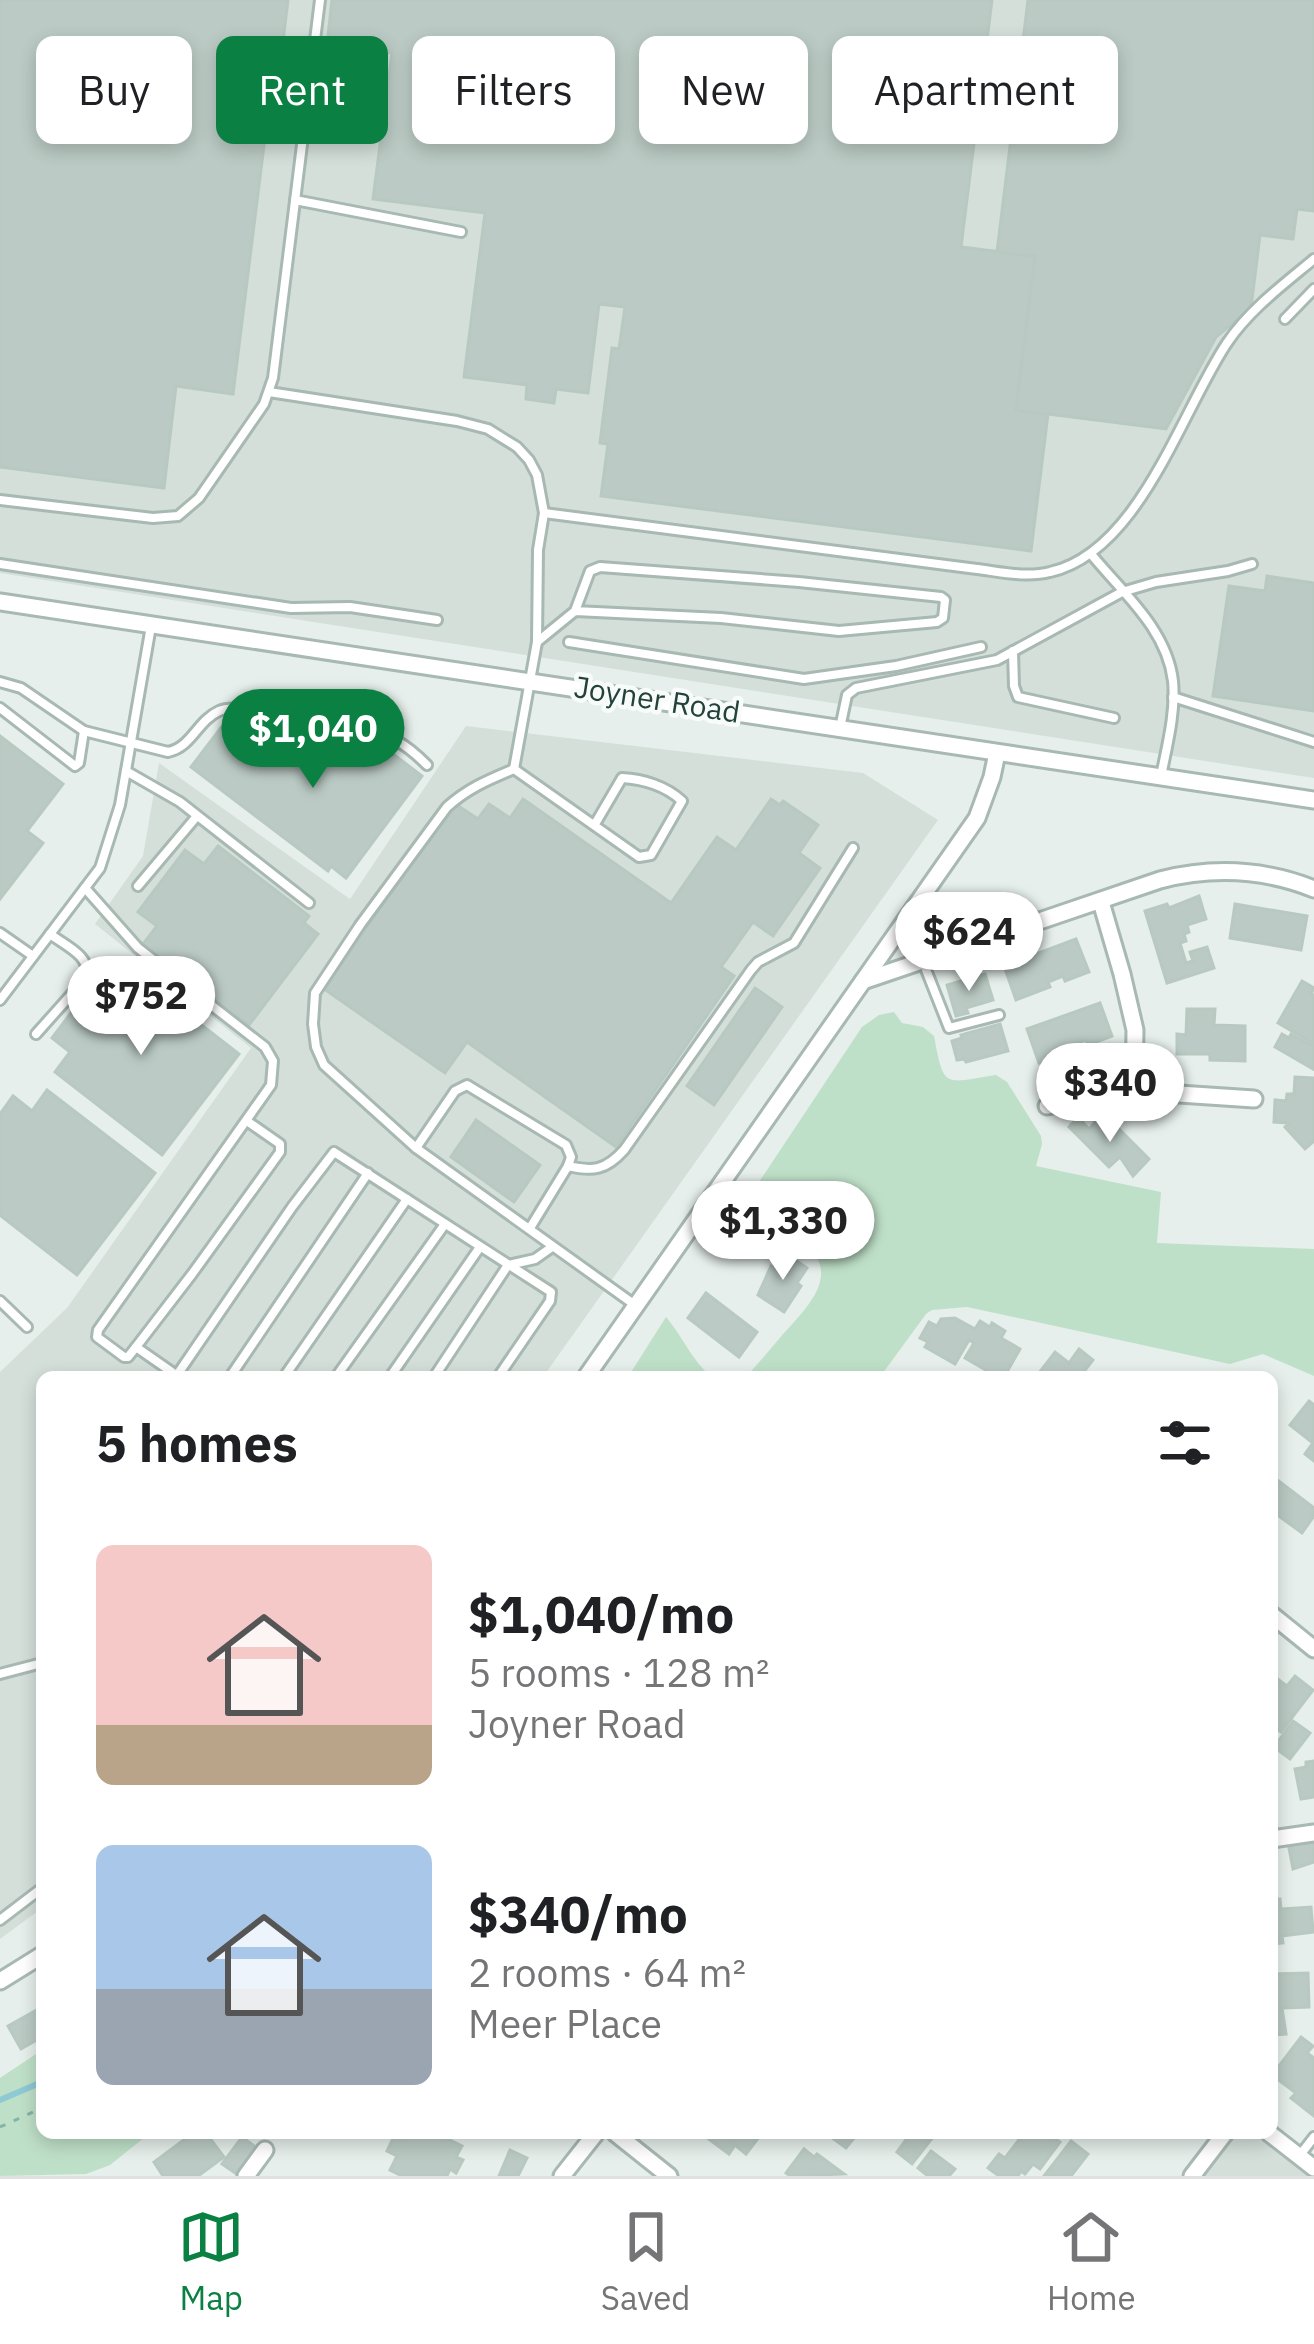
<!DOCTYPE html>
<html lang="en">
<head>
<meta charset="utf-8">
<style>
  body { margin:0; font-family:"IBM Plex Sans",sans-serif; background:#f2f2f2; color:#202124; height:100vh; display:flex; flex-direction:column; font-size:45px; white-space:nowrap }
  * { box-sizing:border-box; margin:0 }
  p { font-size:39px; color:#757577 }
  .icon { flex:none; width:66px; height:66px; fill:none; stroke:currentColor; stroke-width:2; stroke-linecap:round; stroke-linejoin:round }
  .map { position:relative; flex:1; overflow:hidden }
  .details { position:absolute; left:36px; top:1371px; width:1242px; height:768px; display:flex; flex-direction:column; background:#fff; border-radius:18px; box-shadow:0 6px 18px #0003 }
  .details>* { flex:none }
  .banner { position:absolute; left:36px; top:36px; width:1242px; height:108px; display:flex; gap:24px }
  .price { position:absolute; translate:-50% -102px; padding:0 27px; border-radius:42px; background:#fff; color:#222; font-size:39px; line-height:78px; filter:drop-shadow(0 3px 6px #0008) }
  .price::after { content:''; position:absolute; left:50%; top:72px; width:36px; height:27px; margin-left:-18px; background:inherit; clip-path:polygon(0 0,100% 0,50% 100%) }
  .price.current { background:#0b8043; color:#fff }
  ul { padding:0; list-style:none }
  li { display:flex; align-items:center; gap:36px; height:300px; padding:0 60px }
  li span { display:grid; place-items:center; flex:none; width:336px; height:240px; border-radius:18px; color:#555 }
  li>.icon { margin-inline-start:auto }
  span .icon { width:144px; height:144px; fill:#fffc; stroke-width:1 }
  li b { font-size:51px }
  h2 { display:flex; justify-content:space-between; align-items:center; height:144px; padding:0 60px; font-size:51px }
  .tag { padding:0 42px; border-radius:18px; background:#fff; box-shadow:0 6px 18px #0003; font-size:42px; line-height:108px }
  .tag.current { background:#0b8043; color:#fff }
  .dock { display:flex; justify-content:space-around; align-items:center; height:168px; border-top:3px solid #e0e0e0; background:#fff; font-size:33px; color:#757577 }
  .dock a { display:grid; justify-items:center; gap:6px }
  .dock .current { color:#0b8043 }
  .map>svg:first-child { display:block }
</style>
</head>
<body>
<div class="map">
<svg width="1314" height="2176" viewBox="0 0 1314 2176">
  <rect width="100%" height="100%" fill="#e6efeb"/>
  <g fill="#d4dfda">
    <path d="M0 0H1314V778L0 573Z"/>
    <path d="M466 726 863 773 938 820 543 1377H42V1908L0 1939V1372L67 1308 251 1048 95 924 143 856 159 763 350 899Z"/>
    <path d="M1232 2133H1253L1308 2176H1199Z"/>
  </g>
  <g fill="#bfe0c8">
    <path d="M894 1012 902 1023 923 1027 934 1036C944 1090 944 1083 996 1075L1007 1082 1041 1136 1042 1144 1036 1166 1161 1192 1157 1243 1314 1249V1376L1263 1354 1230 1364 967 1307 932 1310 926 1314 880 1377H746C759 1363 771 1348 784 1333 816 1299 845 1266 791 1234 774 1224 755 1216 749 1197L862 1027 879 1015Z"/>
    <path d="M666 1317C683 1337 692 1361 712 1377H628Z"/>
    <path d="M42 2050V2133H150L110 2165 86 2174 0 2176V2078Z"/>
  </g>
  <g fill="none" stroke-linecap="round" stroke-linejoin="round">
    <path stroke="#8ec9d4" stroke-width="6" d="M0 2100 42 2082"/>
  </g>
  <g fill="#bbcac4" stroke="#b8c9c2" stroke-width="3">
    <path d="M0 0H288L280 66 274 65 233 394 176 386 164 488 0 467Z"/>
    <path d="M332 0H992L961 247 1035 256 1016 410 1048 414 1031 551 601 496 608 444 600 443 612 348 619 349 625 307 599 304 588 393 556 389 554 403 526 399 527 385 464 377 485 213 373 199 392 53 327 45Z"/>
    <path d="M1028 0H1314V211L1297 209 1293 239 1260 235 1251 308 1216 337 1166 429 1016 410 1035 256 997 252Z"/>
    <path d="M1267 576 1314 583V711L1213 696 1229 586 1265 591Z"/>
    <path d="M229 717 297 769 325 732 339 742 345 734 359 745 367 734 422 776 346 878 331 866 328 871 191 767Z"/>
    <path d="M0 736 63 784 27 831 43 843 0 899Z"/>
    <path d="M523 799 671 903 717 837 736 850 771 799 780 805 783 801 818 825 799 853 820 868 773 936 753 922 721 967 734 976 616 1147 467 1042 445 1073 324 989 454 803 478 819 489 804 510 818Z"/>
    <path d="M218 846 309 916 304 923 318 934 249 1025 143 944 157 926 138 912 185 850 204 864Z"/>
    <path d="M1199 896 1206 919 1187 925 1189 932 1184 934 1186 941 1180 943 1186 963 1193 961 1190 952 1207 947 1214 968 1167 983 1145 911 1167 904 1169 908Z"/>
    <path d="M1235 904 1307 916 1301 950 1230 938Z"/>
    <path d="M1076 939 1089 972 1065 981 1063 976 1048 982 1050 987 1016 1000 1004 966Z"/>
    <path d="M132 971 239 1054 162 1155 55 1072 70 1052 52 1038 99 976 117 991Z"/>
    <path d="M985 974 993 1000 966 1008 968 1013 956 1016 947 985Z"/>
    <path d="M1302 981 1314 988 1311 994 1314 995V1044L1278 1023Z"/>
    <path d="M755 988 782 1007 714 1105 687 1086Z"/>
    <path d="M1100 1003 1112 1036 1088 1045 1086 1040 1071 1045 1073 1051 1039 1063 1027 1029Z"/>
    <path d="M1187 1009H1215L1214 1025 1245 1026V1061L1210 1060V1054H1177V1034L1186 1035Z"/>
    <path d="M1000 1024 1008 1051 966 1062 964 1059 957 1060 952 1041 962 1038 961 1035Z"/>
    <path d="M1282 1034 1289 1038 1291 1034 1314 1047 1313 1069 1275 1047Z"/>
    <path d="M1295 1077 1314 1078V1141L1305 1149 1285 1127 1289 1123 1274 1122 1275 1100 1286 1101 1287 1094H1294Z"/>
    <path d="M47 1090 155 1173 77 1275 0 1215V1114L13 1096 32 1111Z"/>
    <path d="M1078 1117 1089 1129 1097 1120 1112 1135 1119 1129 1149 1159 1133 1176 1120 1157 1109 1167 1069 1127Z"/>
    <path d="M476 1120 540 1165 514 1202 451 1157Z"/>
    <path d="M784 1253 807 1268 797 1283 801 1286 784 1312 758 1295 771 1266 775 1268Z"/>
    <path d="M706 1293 757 1332 739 1357 688 1318Z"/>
    <path d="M955 1318 975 1329 980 1321 990 1327 992 1323 1005 1331 1001 1338 1020 1349 1004 1377H998L965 1358 974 1343 969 1340 955 1364 925 1347 928 1342 920 1338 929 1322 937 1326 941 1319Z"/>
    <path d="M1079 1349 1093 1360 1082 1374 1086 1377H1036L1055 1352 1069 1363Z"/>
    <path d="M1309 1401 1314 1405V1461L1305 1454 1313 1443 1290 1425Z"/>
    <path d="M1272 1476 1314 1508V1516L1302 1533 1272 1511Z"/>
    <path d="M1272 1675 1287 1686 1295 1676 1313 1690 1281 1732 1272 1726Z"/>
    <path d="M1293 1721 1310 1733 1290 1759 1274 1747Z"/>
    <path d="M1314 1761V1797L1301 1799 1295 1769 1306 1767V1762Z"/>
    <path d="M1314 1838V1862L1293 1869 1288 1843Z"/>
    <path d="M1272 1899H1280L1281 1909 1311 1907 1313 1932 1282 1936 1283 1943 1272 1944Z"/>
    <path d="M1308 1973 1309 2007 1282 2008 1286 2034 1272 2035V1974Z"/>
    <path d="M42 2007V2037L21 2049 8 2026Z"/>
    <path d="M1301 2037 1313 2046 1307 2053 1314 2058V2116L1291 2098 1296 2093 1272 2075Z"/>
    <path d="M193 2133H206L224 2157 198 2176H163L154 2162Z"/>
    <path d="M408 2133H435L462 2146 456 2157 463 2160 456 2173 450 2169 447 2176H402L390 2170 397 2156 387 2151 395 2134 405 2139Z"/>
    <path d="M762 2133 746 2154 735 2145 729 2154 702 2134Z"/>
    <path d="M819 2133H858L846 2148 827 2134 824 2137Z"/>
    <path d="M911 2133H927L933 2137 912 2164 897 2152Z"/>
    <path d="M1024 2133H1054L1052 2136 1060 2142 1040 2169 1033 2164 1025 2174 1021 2171 1018 2176H999L988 2168 999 2154 1005 2158Z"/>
    <path d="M242 2137 258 2149 238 2175 222 2164Z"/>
    <path d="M1071 2141 1088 2154 1071 2176H1044Z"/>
    <path d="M804 2149 814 2157 817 2154 844 2174 790 2176 786 2173Z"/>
    <path d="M510 2150 527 2158 518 2176H499Z"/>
    <path d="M931 2151 955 2169 949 2176H928L918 2168Z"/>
  </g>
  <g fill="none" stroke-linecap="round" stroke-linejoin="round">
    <g stroke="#a8b8b2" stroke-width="14">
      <g id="service">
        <path d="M295 200 461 232"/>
        <path d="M1285 319 1314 289"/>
        <path d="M269 392 457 421 488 429 517 447 529 460 537 475 544 513 538 550 537 642 514 769"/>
        <path d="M0 500 153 518 178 516 199 498 264 404 273 378 320 0"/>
        <path d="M544 513 977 569C1001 572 1027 578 1050 572 1139 552 1181 412 1227 343 1249 310 1284 284 1314 259"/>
        <path d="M1091 554C1122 592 1167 629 1173 681 1176 712 1167 746 1161 776"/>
        <path d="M0 564 291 608 350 607 437 620"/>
        <path d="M537 642 575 611 590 571 600 567 799 582 941 597 945 600 943 618 937 622 839 631 721 618 575 611"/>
        <path d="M569 642 804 679 896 666 981 647"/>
        <path d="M1013 651 1014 686 1018 697 1114 718"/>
        <path d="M0 682 21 688 84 731 168 752C192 747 197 721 219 711 236 703 266 716 284 719 322 724 361 726 397 741 408 747 418 756 427 765"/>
        <path d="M1173 697 1314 742"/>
        <path d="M0 708 75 766 79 763 84 731"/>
        <path d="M840 728 847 695 856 688 997 660 1122 592 1156 582 1228 571 1252 564"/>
        <path d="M514 769C488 780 468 788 447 807L360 925 315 993 313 1024 316 1047 324 1065 416 1148 635 1305"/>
        <path d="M514 769 639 857 651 855 682 801C666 786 643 779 622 778L595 824"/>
        <path d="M126 771 180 802 309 903"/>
        <path d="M138 886 197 816"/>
        <path d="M85 888 138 948 265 1047 273 1061 271 1085 98 1330 97 1337 124 1357H128L136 1347 192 1274 280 1152V1144L247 1121"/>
        <path d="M0 933 33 956"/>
        <path d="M923 962 949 1028 999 1015"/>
        <path d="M0 1000 100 868 120 805 151 626"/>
        <path d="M36 1034 86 978C92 956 66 946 50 934"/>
        <path d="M416 1148 455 1091 467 1085 566 1145 571 1157 568 1166 530 1228"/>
        <path d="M568 1166C593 1172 606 1170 624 1150L751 970 758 962 794 943 853 848"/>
        <path d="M0 1301 27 1327"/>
        <path d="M136 1347 179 1377"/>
        <path d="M177 1375 292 1207 334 1152 551 1292 550 1301 498 1377"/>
        <path d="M230 1377 368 1173"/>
        <path d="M284 1377 407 1199"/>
        <path d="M336 1377 445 1224"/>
        <path d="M390 1377 480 1247"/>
        <path d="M434 1377 508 1265 535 1259 552 1247"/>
        <path d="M0 1674 42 1663"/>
        <path d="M0 1920 42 1888"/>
        <path d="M1300 2155 1314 2137"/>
      </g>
    </g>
    <g stroke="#a8b8b2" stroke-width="21">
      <g id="minor">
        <path d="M0 602 1314 800"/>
        <path d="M1101 902 1122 974 1135 1030 1134 1091"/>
        <path d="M863 981 1160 880C1211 867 1264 869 1314 889"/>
        <path d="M1047 1106 1134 1091 1254 1099"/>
        <path d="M586 1377 977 818 992 777 997 753"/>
        <path d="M1272 1615 1314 1649"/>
        <path d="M1272 1839 1314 1833"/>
        <path d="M0 1981 42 1955"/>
        <path d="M615 2133 669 2176"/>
        <path d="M1269 2133 1314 2168"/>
        <path d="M246 2176 265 2150"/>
        <path d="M562 2176 596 2133"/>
        <path d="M1192 2176 1225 2133"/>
      </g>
    </g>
    <path stroke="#86b3a5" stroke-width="3" stroke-dasharray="6 9" stroke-linecap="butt" d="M0 2127 42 2108"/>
    <use href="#service" stroke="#fff" stroke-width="8"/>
    <use href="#minor" stroke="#fff" stroke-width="15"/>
  </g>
  <g text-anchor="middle" stroke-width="9" stroke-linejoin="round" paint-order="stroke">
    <g font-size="30" fill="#24423a" stroke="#f7fbf9">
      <text transform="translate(657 700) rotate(9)" y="10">Joyner Road</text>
    </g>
  </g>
</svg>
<b class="price current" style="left:313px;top:791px">$1,040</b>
<b class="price" style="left:969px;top:994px">$624</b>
<b class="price" style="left:141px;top:1058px">$752</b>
<b class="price" style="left:1110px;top:1145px">$340</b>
<b class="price" style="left:783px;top:1283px">$1,330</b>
<div class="banner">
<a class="tag">Buy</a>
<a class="tag current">Rent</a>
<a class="tag">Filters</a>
<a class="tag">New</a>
<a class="tag">Apartment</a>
</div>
<section class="details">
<h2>5 homes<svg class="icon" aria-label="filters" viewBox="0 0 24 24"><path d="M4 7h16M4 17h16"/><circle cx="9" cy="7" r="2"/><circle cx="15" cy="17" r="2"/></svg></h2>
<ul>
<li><span style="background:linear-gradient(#f6c9c9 75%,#b9a48a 0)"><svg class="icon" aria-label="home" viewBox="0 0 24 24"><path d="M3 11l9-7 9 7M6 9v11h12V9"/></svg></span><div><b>$1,040/mo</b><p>5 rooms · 128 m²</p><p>Joyner Road</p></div></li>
<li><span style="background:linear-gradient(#a9c7e8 60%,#9aa5b1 0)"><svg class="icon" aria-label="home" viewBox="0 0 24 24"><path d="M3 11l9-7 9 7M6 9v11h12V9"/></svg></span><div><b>$340/mo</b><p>2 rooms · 64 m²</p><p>Meer Place</p></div></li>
</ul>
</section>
</div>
<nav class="dock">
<a class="current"><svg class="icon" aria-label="map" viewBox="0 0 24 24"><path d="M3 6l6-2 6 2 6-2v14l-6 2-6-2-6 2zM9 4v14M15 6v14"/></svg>Map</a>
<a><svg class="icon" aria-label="saved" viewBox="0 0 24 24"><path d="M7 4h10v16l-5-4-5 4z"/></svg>Saved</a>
<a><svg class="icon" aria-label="home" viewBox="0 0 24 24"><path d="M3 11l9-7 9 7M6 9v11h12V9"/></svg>Home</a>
</nav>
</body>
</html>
